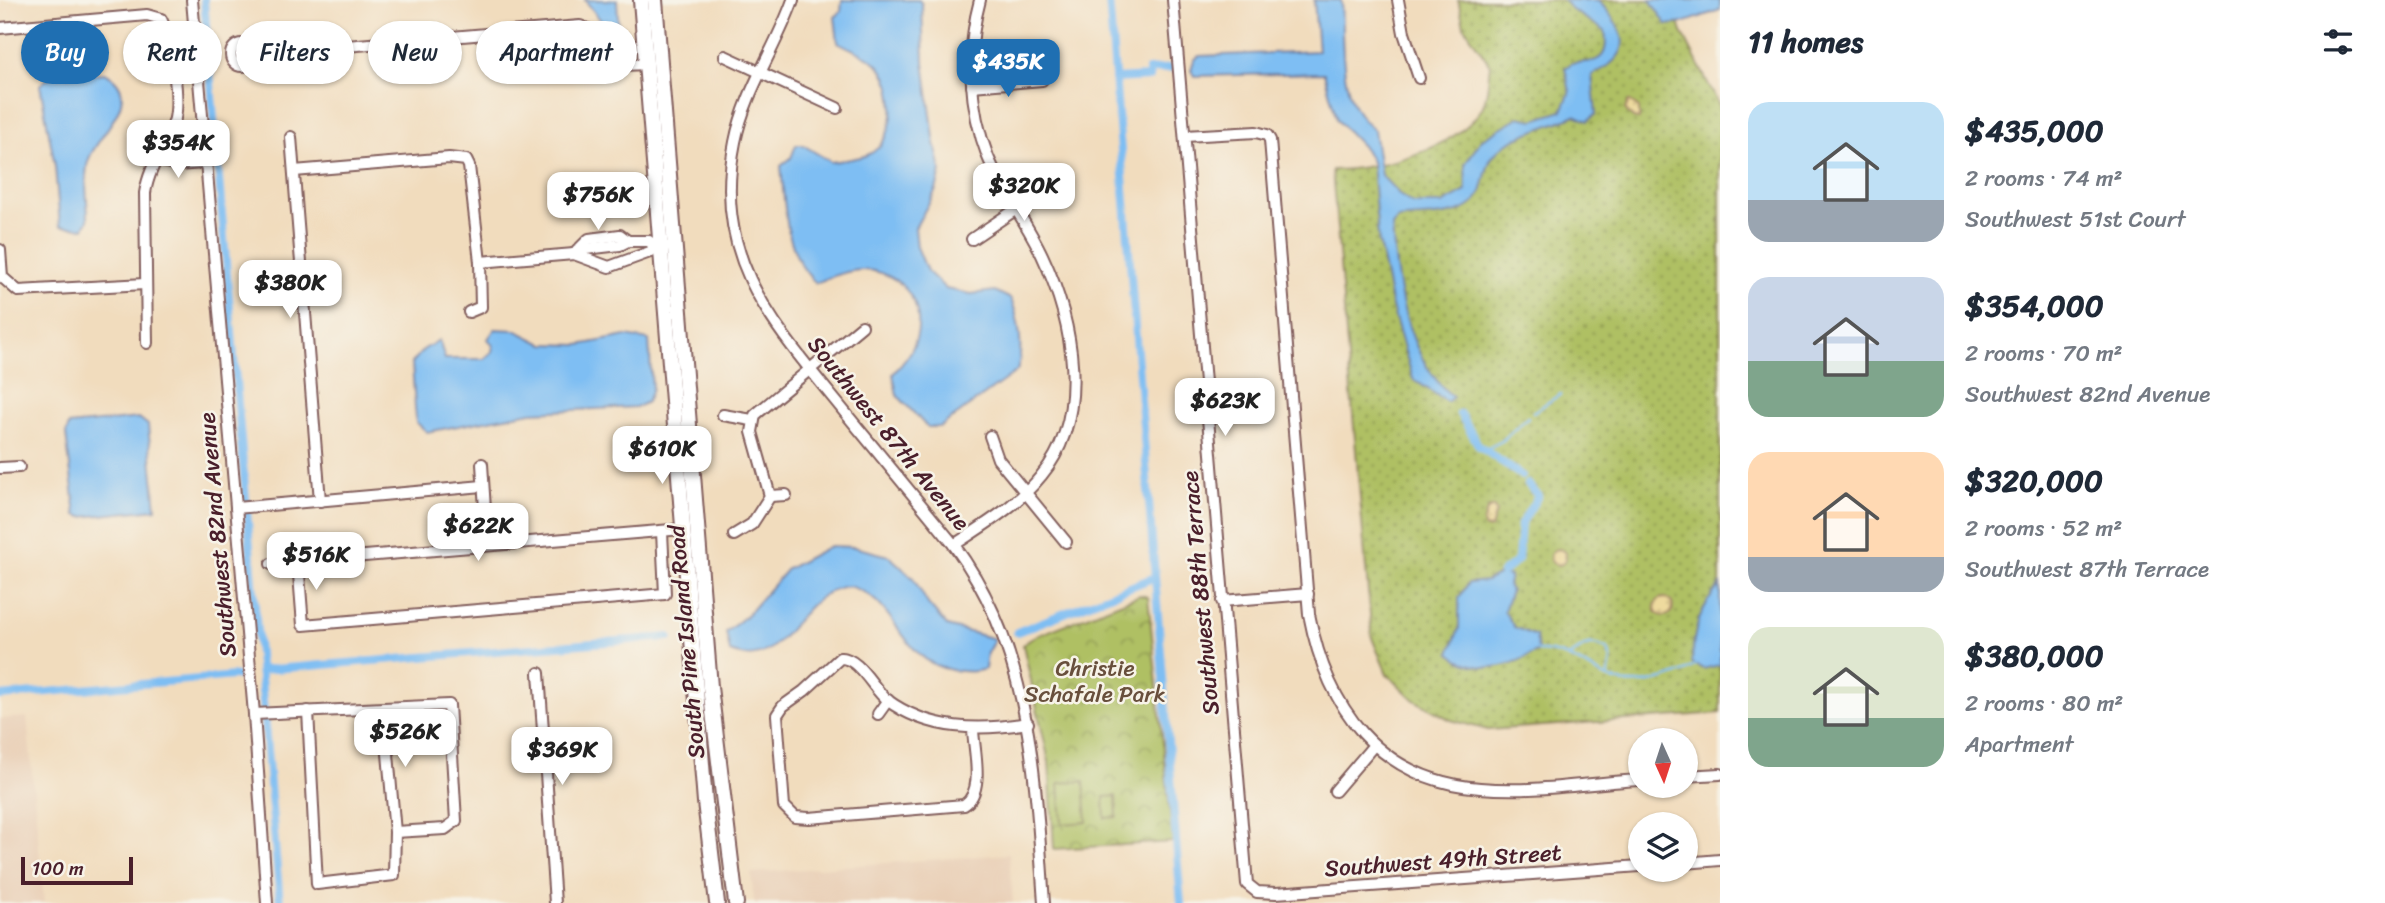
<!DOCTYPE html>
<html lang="en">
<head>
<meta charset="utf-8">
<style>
  body { margin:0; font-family:Sriracha,sans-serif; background:#f2f2f3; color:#1f2937; height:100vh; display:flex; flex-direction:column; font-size:26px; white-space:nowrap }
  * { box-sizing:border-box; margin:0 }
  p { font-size:23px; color:#747a83 }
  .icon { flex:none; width:38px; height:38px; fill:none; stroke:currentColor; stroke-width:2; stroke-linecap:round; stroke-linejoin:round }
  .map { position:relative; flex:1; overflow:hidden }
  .side { display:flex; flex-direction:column; background:#fff; width:665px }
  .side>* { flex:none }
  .hud { position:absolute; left:21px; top:21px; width:665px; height:63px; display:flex; gap:14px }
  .needle { width:46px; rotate:177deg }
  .tools { position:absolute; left:1628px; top:728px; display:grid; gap:14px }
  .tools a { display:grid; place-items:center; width:70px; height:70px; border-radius:50%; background:#fff; box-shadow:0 2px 5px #0004; font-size:35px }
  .scale { position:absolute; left:21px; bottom:18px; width:112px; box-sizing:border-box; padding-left:7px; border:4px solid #4a1f2b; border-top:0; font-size:19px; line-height:24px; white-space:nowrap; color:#4a1f2b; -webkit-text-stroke:5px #f7f3e8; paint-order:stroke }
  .price { position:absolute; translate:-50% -60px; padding:0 16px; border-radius:14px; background:#fff; color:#222; font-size:23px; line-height:46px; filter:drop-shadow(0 2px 4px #0008) }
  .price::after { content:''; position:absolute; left:50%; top:42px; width:21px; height:16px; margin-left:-10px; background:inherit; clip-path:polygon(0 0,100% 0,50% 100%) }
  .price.selected { background:#1f6fb2; color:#fff }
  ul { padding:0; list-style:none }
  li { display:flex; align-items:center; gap:21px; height:175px; padding:0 28px }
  li span { display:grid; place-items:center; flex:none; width:196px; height:140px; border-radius:21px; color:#555 }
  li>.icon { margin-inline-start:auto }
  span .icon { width:84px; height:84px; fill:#fffc; stroke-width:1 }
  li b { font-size:30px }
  h2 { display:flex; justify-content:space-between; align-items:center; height:84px; padding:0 28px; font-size:30px }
  .chip { padding:0 24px; border-radius:32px; background:#fff; box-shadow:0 2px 5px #0004; font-size:24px; line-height:63px }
  .chip.selected { background:#1f6fb2; color:#fff }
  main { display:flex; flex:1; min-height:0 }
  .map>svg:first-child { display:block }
</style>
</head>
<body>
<main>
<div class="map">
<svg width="1720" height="903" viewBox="0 0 1720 903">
  <defs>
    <pattern id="grass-dots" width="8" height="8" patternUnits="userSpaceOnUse" patternTransform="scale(1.75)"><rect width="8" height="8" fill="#afc063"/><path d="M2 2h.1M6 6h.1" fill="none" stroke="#909b52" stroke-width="1.8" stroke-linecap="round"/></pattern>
    <pattern id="sand-dots" width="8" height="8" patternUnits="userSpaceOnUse" patternTransform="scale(1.75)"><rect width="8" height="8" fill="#eeda9e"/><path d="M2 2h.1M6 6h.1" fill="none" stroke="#cebb88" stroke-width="1.8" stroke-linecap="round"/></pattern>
    <pattern id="park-crowns" width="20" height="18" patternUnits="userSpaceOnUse" patternTransform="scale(1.75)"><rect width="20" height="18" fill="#afc063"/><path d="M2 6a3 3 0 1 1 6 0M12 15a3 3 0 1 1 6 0" fill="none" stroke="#909b52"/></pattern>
  </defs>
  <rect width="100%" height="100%" fill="#f7f3e8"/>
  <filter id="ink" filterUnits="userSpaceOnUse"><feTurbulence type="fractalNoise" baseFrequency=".0143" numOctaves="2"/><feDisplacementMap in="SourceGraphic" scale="14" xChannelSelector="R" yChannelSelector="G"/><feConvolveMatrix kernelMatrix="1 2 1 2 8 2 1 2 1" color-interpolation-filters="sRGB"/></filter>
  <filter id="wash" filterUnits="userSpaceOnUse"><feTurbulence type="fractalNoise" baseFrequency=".00686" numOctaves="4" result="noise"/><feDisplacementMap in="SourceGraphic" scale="28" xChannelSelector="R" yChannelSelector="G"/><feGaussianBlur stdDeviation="1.57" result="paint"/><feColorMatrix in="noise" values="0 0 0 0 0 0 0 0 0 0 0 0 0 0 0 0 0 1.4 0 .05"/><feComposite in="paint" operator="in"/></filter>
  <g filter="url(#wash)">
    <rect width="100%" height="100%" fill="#f1dcbd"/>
    <g fill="#e9cfb6">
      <path d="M27 717 44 903H0V719Z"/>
      <path d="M1009 854 1013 903H754L751 873Z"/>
    </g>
    <path fill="url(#grass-dots)" stroke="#7c7047" stroke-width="2" d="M1458 0H1672L1682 32 1720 107V713L1488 730 1451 720 1414 700 1387 674 1372 638 1332 170C1377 170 1458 149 1482 108 1488 97 1488 78 1490 65L1464 26Z"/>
    <g fill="url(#sand-dots)" stroke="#9c7c64" stroke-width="2">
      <path d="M1629 101 1639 108V119L1633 118 1625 109Z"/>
      <path d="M1493 507 1496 512 1491 528 1485 529 1483 524 1487 510Z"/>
      <circle cx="1558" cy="557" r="8"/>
      <circle cx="1664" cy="607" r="9"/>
    </g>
    <path fill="url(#park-crowns)" stroke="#7c7047" stroke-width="2" d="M1140 595 1148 597 1173 842 1054 849 1049 762 1023 645 1031 638Z"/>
    <g fill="#afc063" stroke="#7c7047" stroke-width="2">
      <path d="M1084 781 1087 822 1062 824 1059 783Z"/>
      <path d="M1116 796 1117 817 1105 818 1104 797Z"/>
    </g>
    <g fill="#7ebef3" stroke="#646e8f" stroke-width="2">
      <path d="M585 0H617L619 38 607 44 606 27Z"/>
      <path d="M842 0H919L922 4 924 62 934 138 941 171 936 190 915 228 917 247 927 271 946 289 971 294 995 291 1011 299C1019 319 1024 349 1017 371L940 427H927L897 395 893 374C899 367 906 360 910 353 936 307 897 260 847 272 837 274 826 279 816 283 784 254 785 206 781 166L791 158 796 145H803L831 162C843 160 863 159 873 152 898 134 899 84 876 63 866 54 850 49 838 42L835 17 841 12Z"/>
      <path d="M1314 0H1341C1344 43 1336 101 1374 130L1381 175 1401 196 1413 204H1442L1466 191 1465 164 1482 139 1519 117 1534 120 1562 111 1570 92 1565 68 1572 63C1596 62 1610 62 1605 31L1572 10 1563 0H1598C1626 31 1638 54 1592 75L1596 114 1588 121 1575 115C1549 128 1512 133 1493 156 1486 164 1485 182 1481 192 1469 221 1425 215 1398 219L1392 226C1396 283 1406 358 1453 397L1447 402 1413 379 1392 307 1378 237 1372 162 1365 149 1337 120 1324 73 1194 76 1191 70 1194 60 1199 56 1318 51Z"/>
      <path d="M1650 0H1720V10L1683 23 1667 25Z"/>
      <path d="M105 73C150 97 91 138 87 166 84 183 88 203 88 220L84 228 60 226 55 166 40 85 48 78Z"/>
      <path d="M495 329 515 330 543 344 579 345 626 336 649 340 652 389 647 402 637 407 531 412 427 432 416 422 412 363 423 350 439 340 445 359H484L492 352 493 346 488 339Z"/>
      <path d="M139 418 148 425 156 509 82 517 76 515 66 434 69 425Z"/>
      <path d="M830 546 854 547 889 556 913 578 928 604 947 626 995 639 987 653 985 669C974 673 963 671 952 670 899 662 897 597 848 586 794 592 786 674 730 652L726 632 746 616 787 569Z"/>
      <path d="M1502 573 1510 576 1508 585 1511 591 1504 611 1514 627 1536 636 1538 651C1509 668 1477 676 1450 653L1459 628V598L1468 583 1486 581Z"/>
      <path d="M1720 585V665L1703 669 1692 663C1692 634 1701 606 1720 585Z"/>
    </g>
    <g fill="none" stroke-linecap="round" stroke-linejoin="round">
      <g stroke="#7ebef3" stroke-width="2.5">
        <path d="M1533 412 1561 394"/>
        <path d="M1484 450 1502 441 1528 417"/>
        <path d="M1538 651C1570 651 1587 670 1613 680 1639 689 1674 678 1696 665"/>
        <path d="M1569 657C1584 645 1591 640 1608 650L1611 659 1608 677"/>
      </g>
      <g stroke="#7ebef3" stroke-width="8">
        <path d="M204 0 280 903"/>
        <path d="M1109 0 1181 903"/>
        <path d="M1115 79 1150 77 1149 70 1174 68"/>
        <path d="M1460 414 1479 446 1522 476"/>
        <path d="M1502 573 1518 560 1521 524 1538 496 1528 484"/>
        <path d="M1017 632 1155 577"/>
        <path d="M261 670 669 637"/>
        <path d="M0 696 235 676"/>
      </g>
    </g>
  </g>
  <g filter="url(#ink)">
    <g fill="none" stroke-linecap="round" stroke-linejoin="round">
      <g stroke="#84615e" stroke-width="14">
        <g id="minor">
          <path d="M192 0 254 714 267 903"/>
          <path d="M793 0C776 48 745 91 735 142 711 259 775 326 843 410 880 455 917 500 954 545 1032 650 1035 777 1044 903"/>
          <path d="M1173 0 1247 884 1257 892 1276 893 1640 866"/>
          <path d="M1398 0 1404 33 1419 78"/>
          <path d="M0 28 147 15 161 19C171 40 181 100 174 122 165 146 149 167 145 193L147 343"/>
          <circle cx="242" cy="55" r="11"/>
          <path d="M253 54 580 26 590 30 595 59 601 66 646 64"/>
          <path d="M725 56 837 108"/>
          <path d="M972 86 1042 80"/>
          <path d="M1185 136 1256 132 1267 135 1270 140 1309 614C1327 708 1378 780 1480 788 1533 793 1587 783 1640 780"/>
          <path d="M291 137 320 501"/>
          <path d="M156 159 177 165 204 163"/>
          <path d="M294 171 449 158 466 160 469 166 480 262 481 307 469 312"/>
          <path d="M972 239 1058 181"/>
          <path d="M0 250 2 277 18 291 145 284"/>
          <path d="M577 250 620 245 628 241"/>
          <path d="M574 254 589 239 620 235 628 241H649L655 247"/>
          <path d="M480 262 574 254 609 267 650 252 655 247 665 246"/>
          <path d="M723 415 752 420"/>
          <path d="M990 436 998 459 1066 542"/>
          <path d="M482 464 485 509"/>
          <path d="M0 468 19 467"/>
          <path d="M770 496 786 495"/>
          <path d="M236 508 483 486"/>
          <path d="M734 535 752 524 770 496 752 432 755 415 862 326"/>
          <path d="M954 545C984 525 1018 505 1041 476 1092 415 1073 321 1042 255 1026 221 1002 191 988 157 969 108 966 51 980 0"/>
          <path d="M298 562 303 625 665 594 662 532"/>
          <path d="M271 564 683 529"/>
          <path d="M1222 601 1308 594"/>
          <path d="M539 673 555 903"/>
          <path d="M308 711 317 884 394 875 395 832 384 709"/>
          <path d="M254 714 449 705 456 821 445 829 395 832"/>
          <path d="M878 714 888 700"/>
          <path d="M973 730C974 751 985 792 964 805L809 818 795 817 784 806 777 715 783 706 804 691 840 658C859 657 873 689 887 700 929 731 980 731 1028 723"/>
          <path d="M1685 776 1720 774"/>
          <path d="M1335 791 1374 745"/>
          <path d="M1685 863 1720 860"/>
        </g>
      </g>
      <g stroke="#84615e" stroke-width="18">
        <g id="major">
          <path d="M641 0 705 802 717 903"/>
          <path d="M655 0 710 687 736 903"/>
        </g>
      </g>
      <use href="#minor" stroke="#fff" stroke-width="10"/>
      <use href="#major" stroke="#fff" stroke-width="14"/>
    </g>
  </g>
  <g text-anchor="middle" stroke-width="5" stroke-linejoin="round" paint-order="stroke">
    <g font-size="23" fill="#4a1f2b" stroke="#f7f3e8">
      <text transform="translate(889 433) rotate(51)" y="8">Southwest 87th Avenue</text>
      <text transform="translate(217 535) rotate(-95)" y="8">Southwest 82nd Avenue</text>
      <text transform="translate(1200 593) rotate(-95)" y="8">Southwest 88th Terrace</text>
      <text transform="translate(686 642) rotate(-95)" y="8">South Pine Island Road</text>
      <text transform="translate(1443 860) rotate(-4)" y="8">Southwest 49th Street</text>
    </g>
    <g font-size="23" fill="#684f3c" stroke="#f7f3e8">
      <text x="1095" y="676">Christie<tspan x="1095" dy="26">Schafale Park</tspan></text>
    </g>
  </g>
</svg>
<div class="tools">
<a><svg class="needle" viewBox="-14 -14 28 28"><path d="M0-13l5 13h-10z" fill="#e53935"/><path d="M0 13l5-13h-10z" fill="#747a83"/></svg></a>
<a><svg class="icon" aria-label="layers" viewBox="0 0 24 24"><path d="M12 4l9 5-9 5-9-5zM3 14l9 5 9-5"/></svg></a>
</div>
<div class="scale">100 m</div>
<b class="price selected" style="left:1008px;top:99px">$435K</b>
<b class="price" style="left:178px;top:180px">$354K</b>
<b class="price" style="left:1024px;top:223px">$320K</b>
<b class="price" style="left:598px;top:232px">$756K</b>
<b class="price" style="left:290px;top:320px">$380K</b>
<b class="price" style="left:1225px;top:438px">$623K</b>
<b class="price" style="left:662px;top:486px">$610K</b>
<b class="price" style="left:478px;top:563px">$622K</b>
<b class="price" style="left:316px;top:592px">$516K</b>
<b class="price" style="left:405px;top:769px">$526K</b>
<b class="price" style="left:562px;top:787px">$369K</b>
<div class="hud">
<a class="chip selected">Buy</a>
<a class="chip">Rent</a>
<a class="chip">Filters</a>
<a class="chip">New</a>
<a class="chip">Apartment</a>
</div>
</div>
<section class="side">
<h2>11 homes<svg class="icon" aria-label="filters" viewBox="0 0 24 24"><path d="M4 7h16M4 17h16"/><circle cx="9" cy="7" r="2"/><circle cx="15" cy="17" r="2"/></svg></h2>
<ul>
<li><span style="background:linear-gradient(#bfe0f5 70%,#9aa5b1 0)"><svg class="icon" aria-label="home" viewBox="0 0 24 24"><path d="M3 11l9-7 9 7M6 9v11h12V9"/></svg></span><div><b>$435,000</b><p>2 rooms · 74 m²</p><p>Southwest 51st Court</p></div></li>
<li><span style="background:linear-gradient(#c9d6e8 60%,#7fa58c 0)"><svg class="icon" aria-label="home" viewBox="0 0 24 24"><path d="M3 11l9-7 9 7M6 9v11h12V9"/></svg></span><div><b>$354,000</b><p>2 rooms · 70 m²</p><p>Southwest 82nd Avenue</p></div></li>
<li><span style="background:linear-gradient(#ffd9b3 75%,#9aa5b1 0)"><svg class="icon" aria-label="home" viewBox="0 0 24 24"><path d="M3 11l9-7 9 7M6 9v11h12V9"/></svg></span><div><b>$320,000</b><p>2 rooms · 52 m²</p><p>Southwest 87th Terrace</p></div></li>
<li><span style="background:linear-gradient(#dfe7d0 65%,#7fa58c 0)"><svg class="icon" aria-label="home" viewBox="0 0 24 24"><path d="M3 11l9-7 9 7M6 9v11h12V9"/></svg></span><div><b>$380,000</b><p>2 rooms · 80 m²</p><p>Apartment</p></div></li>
</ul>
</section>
</main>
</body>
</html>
